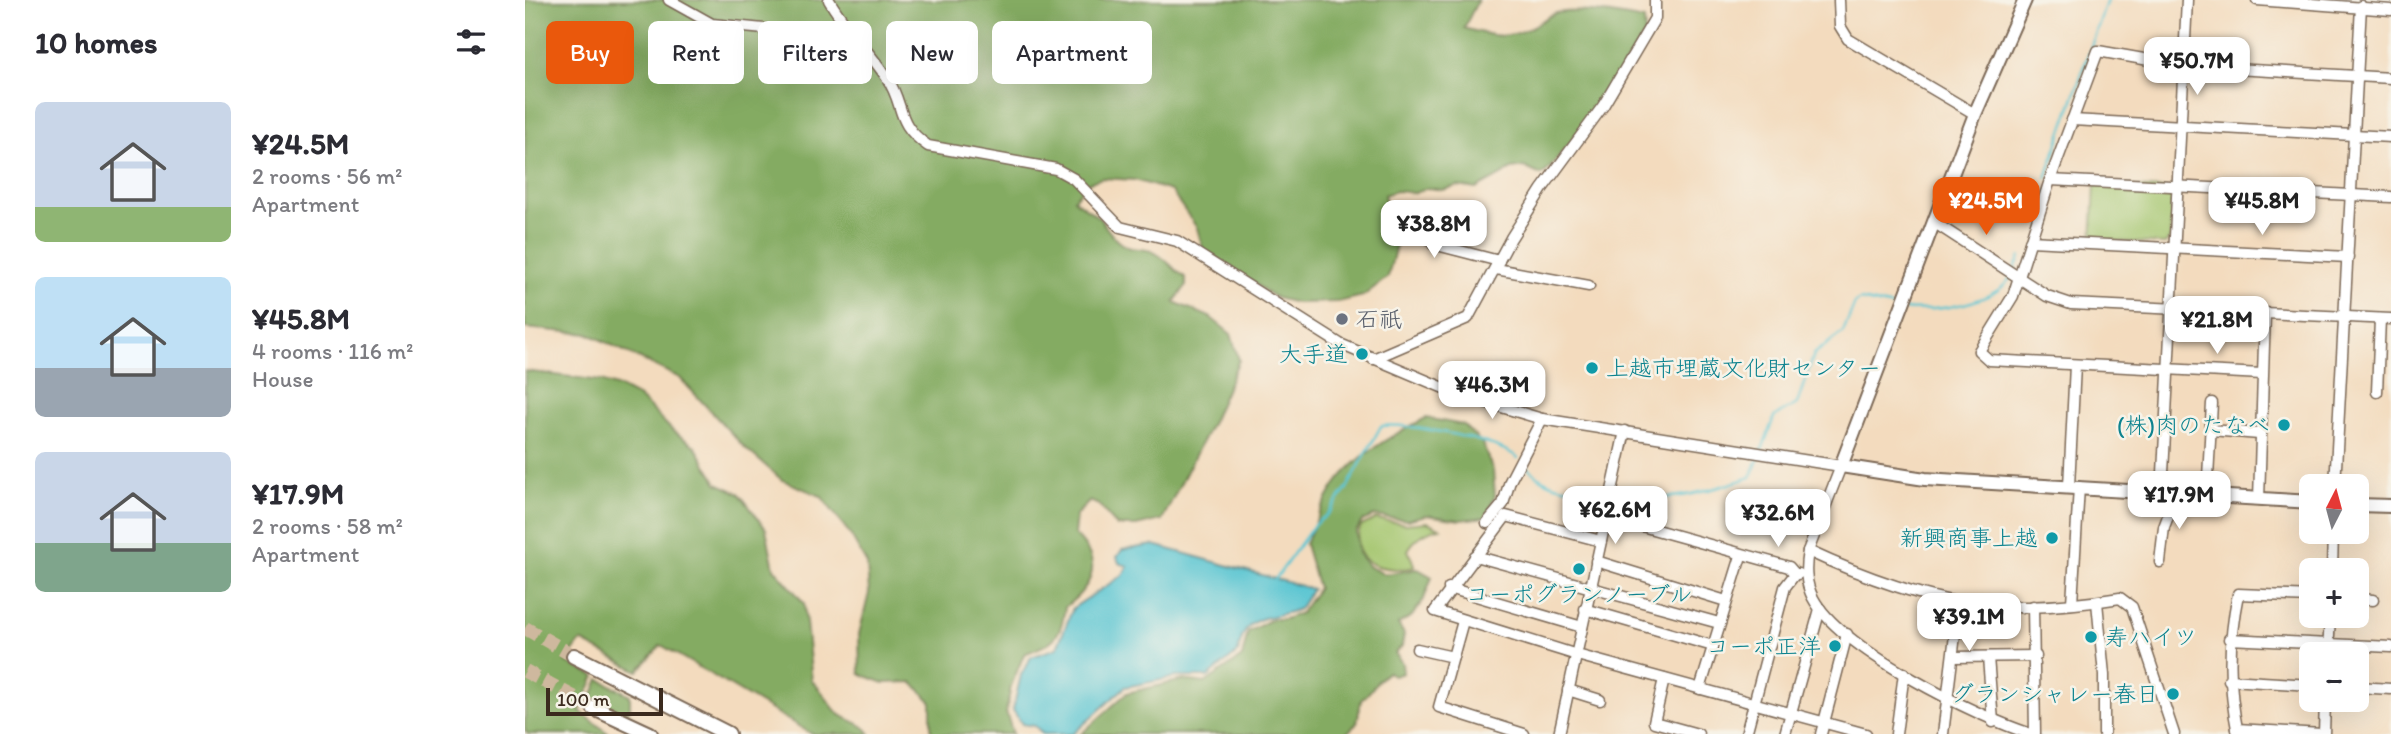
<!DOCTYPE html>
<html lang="en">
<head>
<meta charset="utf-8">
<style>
  body { margin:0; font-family:Itim,"Klee One",sans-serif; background:#f2f2f3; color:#2b2b33; height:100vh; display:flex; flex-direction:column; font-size:26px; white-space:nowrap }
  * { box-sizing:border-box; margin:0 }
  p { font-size:23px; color:#7c7c81 }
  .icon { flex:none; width:38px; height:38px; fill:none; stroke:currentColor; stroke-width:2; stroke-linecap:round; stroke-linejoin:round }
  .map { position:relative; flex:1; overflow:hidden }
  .drawer { display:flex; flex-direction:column; background:#fff; width:525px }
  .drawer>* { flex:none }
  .hud { position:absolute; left:21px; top:21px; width:665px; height:63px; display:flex; gap:14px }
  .needle { width:46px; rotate:6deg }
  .fabs { position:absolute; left:1774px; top:474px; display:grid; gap:14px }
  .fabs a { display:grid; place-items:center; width:70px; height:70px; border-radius:10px; background:#fff; box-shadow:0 7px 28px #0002; font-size:35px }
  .scale { position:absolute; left:21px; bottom:18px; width:117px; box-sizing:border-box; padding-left:7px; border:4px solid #3b2a1e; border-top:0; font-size:19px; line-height:24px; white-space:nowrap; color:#3b2a1e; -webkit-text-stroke:5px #f7f3e8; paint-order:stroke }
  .price { position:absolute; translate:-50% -60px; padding:0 16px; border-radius:14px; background:#fff; color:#222; font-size:23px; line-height:46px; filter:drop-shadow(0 2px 4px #0008) }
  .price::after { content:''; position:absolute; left:50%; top:42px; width:21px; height:16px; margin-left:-10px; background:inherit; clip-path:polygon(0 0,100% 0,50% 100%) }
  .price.on { background:#ea580c; color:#fff }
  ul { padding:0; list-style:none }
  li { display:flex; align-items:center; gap:21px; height:175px; padding:0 35px }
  li span { display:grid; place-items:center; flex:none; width:196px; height:140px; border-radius:10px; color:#555 }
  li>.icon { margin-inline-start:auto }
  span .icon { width:84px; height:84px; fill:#fffc; stroke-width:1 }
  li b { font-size:30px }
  h2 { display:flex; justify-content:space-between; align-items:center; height:84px; padding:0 35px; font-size:30px }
  .tag { padding:0 24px; border-radius:10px; background:#fff; box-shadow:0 7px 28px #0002; font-size:24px; line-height:63px }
  .tag.on { background:#ea580c; color:#fff }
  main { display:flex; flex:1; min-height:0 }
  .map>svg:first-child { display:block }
</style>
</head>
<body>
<main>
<section class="drawer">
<h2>10 homes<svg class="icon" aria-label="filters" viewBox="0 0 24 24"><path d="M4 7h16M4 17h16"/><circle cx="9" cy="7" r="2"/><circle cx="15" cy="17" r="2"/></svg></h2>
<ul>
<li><span style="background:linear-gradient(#c9d6e8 75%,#8fb573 0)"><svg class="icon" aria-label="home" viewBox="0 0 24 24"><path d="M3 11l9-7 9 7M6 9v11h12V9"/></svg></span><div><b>¥24.5M</b><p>2 rooms · 56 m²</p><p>Apartment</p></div></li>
<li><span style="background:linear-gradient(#bfe0f5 65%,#9aa5b1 0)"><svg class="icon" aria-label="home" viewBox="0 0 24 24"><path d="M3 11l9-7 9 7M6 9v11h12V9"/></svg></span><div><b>¥45.8M</b><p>4 rooms · 116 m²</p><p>House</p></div></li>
<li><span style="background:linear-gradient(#c9d6e8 65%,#7fa58c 0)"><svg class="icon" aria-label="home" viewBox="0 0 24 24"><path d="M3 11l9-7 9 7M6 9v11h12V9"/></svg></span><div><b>¥17.9M</b><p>2 rooms · 58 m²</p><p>Apartment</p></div></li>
</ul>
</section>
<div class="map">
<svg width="1866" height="734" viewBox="0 0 1866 734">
  <rect width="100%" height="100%" fill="#f7f3e8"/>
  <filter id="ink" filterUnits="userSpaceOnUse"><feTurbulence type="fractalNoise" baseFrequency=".0143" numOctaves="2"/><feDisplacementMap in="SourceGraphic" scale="14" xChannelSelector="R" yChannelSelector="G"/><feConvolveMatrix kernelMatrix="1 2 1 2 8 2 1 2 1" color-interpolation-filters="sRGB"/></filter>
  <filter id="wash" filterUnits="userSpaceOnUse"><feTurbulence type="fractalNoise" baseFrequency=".00686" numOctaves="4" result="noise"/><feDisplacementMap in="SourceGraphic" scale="28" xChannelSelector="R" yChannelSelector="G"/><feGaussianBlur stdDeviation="1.57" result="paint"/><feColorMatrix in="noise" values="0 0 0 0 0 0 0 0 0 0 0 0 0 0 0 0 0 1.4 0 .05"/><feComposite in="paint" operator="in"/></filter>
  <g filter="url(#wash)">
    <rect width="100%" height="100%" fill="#f3dbbe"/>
    <g fill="#a5c66f" stroke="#707846" stroke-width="2">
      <path d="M1570 185 1642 189 1647 194 1645 238 1640 244 1567 240Z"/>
      <path d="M851 519 880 524 902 522 915 528C901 531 890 538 883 550L890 567C863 573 820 566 836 526Z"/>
    </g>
    <g fill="#84ab62" stroke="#606a40" stroke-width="2">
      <path d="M0 0H953L939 28C970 37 983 41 1012 24 1019 20 1024 15 1031 13 1061 9 1090 14 1119 20L1120 33 1065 117 1023 170 1016 175 999 167 987 169 951 189 932 186 918 190 902 188 890 193 871 191 859 195 872 241 863 277 838 296 813 302 772 303 751 298 678 249 672 228 646 191 610 180 577 178 562 183 549 199C557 207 568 212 575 219 584 230 590 244 606 248 616 250 623 248 632 254 641 259 649 270 661 278V286L649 302 685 317 706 334 714 360 688 420 637 520 611 526H592L574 505 565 501 551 515 549 534C579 562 569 585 540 607 536 640 527 643 499 654L486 686 481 712 488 734H406V701L387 682 359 683 335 674 334 634 344 593 342 564 325 534 296 496 257 480 219 447 155 378 64 334 0 328Z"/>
      <path d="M0 371 76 381 97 388 114 397 149 432 170 446 192 483 214 493 241 529 249 568 279 603 287 681C297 690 303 702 312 712 322 722 337 721 345 734H287L136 645 113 671 56 641 40 662 70 676 55 711 84 734H3L0 730Z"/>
      <path d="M901 418 938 425 957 443 968 470 970 496 961 517 935 520 901 515 882 520 849 516 837 521 831 532 833 553 844 567 859 574 893 569 907 577 899 599 887 616 873 624 879 634 877 646 870 653 877 663 878 673 869 676 863 672C852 678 847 692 836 700L832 723 821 734H556L602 693 658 680 680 683 717 657 723 632 747 619H760L776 613 793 588 780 544C792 521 802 492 820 473 842 449 872 433 901 418Z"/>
      <path d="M74 679 105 695V710L98 713 66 699Z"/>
    </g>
    <path fill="#59c5d2" stroke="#4a7878" stroke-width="2" d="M629 545 787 589 774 609C743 621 720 611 713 652L683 677H651L600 687 548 734H518L510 726 497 724 488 710 496 675 506 657 532 648 548 608 598 575 603 566 594 563 592 557 597 550Z"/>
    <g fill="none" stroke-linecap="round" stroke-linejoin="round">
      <g stroke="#59c5d2" stroke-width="2.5">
        <path d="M1521 178 1582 0"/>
        <path d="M1489 270 1495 257"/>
        <path d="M1380 309C1407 313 1473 303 1486 276"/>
        <path d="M1237 450 1249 417 1272 404 1289 354 1318 332 1330 303 1335 300 1373 308"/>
        <path d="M998 463C1025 493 1046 486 1083 494"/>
        <path d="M1090 496C1144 503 1175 494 1226 477L1234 457"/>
        <path d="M749 581 789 525 803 514 821 490 856 426C883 422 974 441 993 458"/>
      </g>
    </g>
  </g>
  <g filter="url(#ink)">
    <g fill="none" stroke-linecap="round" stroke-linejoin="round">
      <g stroke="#ceb89e" stroke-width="14" stroke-dasharray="14 7" stroke-linecap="butt">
        <path d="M0 628 49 656"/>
        <path d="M0 671 69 708"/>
      </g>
      <g stroke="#7b6856" stroke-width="13">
        <g id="minor">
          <path d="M144 0 187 24 332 38"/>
          <path d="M304 0C320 28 344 51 362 78 381 107 369 122 403 146L531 169 549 179 595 227 652 241 815 344 933 394 1017 419 1316 466 1283 551C1280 568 1280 582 1288 598 1315 649 1452 717 1506 734"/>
          <path d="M1314 0 1315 26 1323 39 1450 114"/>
          <path d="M1732 0 1866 10"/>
          <path d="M1547 120 1866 137"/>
          <path d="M1525 180 1866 197"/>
          <path d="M917 211 908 244 974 261"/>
          <path d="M1410 223 1522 296 1546 304 1866 319"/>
          <path d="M1505 241 1823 257"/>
          <path d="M971 269 1064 286"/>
          <path d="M848 359 943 318 986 238 1017 189 1078 106 1130 18V0"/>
          <path d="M1737 374 1464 360 1454 351 1488 296 1525 180 1573 51 1658 66 1866 78"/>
          <path d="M1852 392 1855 319"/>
          <path d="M1686 430 1734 434"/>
          <path d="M1544 486 1550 365"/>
          <path d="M1810 486 1836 6"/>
          <path d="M1637 493 1662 0"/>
          <path d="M1682 496 1687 403"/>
          <path d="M1734 499 1740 313"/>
          <path d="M1081 516 1264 567 1270 574"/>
          <path d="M962 523 978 504 985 481 1017 419"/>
          <path d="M1076 541 981 516 910 611 1052 655 1341 734"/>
          <path d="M1283 551C1332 574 1408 603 1462 606 1506 609 1552 605 1595 598L1607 607 1649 734"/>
          <path d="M950 556 1194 623"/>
          <path d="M1071 561 1201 601"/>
          <path d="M1635 562 1639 527 1651 495"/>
          <path d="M1807 570 1808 532"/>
          <path d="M924 588 1057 627"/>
          <path d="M1832 599 1848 600"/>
          <path d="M1572 602 1579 675V734"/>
          <path d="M1547 603 1554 487"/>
          <path d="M1508 606 1510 734"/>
          <path d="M1060 609 1188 646"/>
          <path d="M938 621 914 707 999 734"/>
          <path d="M1704 639 1866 647"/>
          <path d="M892 649 928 657"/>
          <path d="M1803 654 1805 616"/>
          <path d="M1428 657 1511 656"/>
          <path d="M1463 657 1468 722"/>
          <path d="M1139 679 1129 722 1173 734"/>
          <path d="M1704 680 1787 685"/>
          <path d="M1832 687 1866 689"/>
          <path d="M1175 689 1216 556"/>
          <path d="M1043 690 1075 700"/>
          <path d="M1712 729 1797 734"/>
          <path d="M1034 734 1100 431"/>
          <path d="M1221 734 1260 587 1270 574H1273"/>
          <path d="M1260 734 1295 609"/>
          <path d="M1296 734 1322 634"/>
          <path d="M1371 734 1379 673"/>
          <path d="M1418 734 1434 602"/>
          <path d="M1713 734C1703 685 1703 643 1713 594L1787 597"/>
          <path d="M1799 734 1800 700"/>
        </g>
      </g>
      <g stroke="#7b6856" stroke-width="16">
        <g id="major">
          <path d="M1500 0 1450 114 1316 466 1400 479 1787 502"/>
          <path d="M1832 505 1866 506"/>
        </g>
      </g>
      <g stroke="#7b6856" stroke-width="18">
        <g id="highway">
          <path d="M49 656 203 734"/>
          <path d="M69 708 125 734"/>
        </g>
      </g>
      <use href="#minor" stroke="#fff" stroke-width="10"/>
      <use href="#major" stroke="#fff" stroke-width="12"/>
      <use href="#highway" stroke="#fff" stroke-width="14"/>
    </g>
  </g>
  <circle fill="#6b7280" stroke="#f7f3e8" stroke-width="2.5" cx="817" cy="319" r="7"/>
  <g fill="#0f9aa8" stroke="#f7f3e8" stroke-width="2.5">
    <circle cx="837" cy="354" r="7"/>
    <circle cx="1067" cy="368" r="7"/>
    <circle cx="1759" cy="425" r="7"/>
    <circle cx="1527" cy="538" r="7"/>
    <circle cx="1054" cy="569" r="7"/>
    <circle cx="1566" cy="637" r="7"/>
    <circle cx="1310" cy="646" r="7"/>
    <circle cx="1648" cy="694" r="7"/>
  </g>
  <g text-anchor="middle" stroke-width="5" stroke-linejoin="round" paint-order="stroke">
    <g font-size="23" fill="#5b616d" stroke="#f7f3e8" text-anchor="start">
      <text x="831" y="327">石祇</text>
    </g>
    <g font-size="23" fill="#0d838f" stroke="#f7f3e8" text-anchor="end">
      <text x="823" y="362">大手道</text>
      <text x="1081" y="376" text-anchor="start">上越市埋蔵文化財センター</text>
      <text x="1745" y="433">(株)肉のたなべ</text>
      <text x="1513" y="546">新興商事上越</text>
      <text x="1054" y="602" text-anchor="middle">コーポグランノーブル</text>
      <text x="1580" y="645" text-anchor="start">寿ハイツ</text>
      <text x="1296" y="654">コーポ正洋</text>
      <text x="1634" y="702">グランシャレー春日</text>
    </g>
  </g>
</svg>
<div class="fabs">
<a><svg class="needle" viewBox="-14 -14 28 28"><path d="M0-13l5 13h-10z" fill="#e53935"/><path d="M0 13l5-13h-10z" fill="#7c7c81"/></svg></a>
<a>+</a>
<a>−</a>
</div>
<div class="scale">100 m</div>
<b class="price" style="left:1672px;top:97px">¥50.7M</b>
<b class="price on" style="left:1461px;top:237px">¥24.5M</b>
<b class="price" style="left:1737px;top:237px">¥45.8M</b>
<b class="price" style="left:909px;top:260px">¥38.8M</b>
<b class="price" style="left:1692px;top:356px">¥21.8M</b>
<b class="price" style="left:967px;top:421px">¥46.3M</b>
<b class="price" style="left:1654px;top:531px">¥17.9M</b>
<b class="price" style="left:1090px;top:546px">¥62.6M</b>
<b class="price" style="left:1253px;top:549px">¥32.6M</b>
<b class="price" style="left:1444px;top:653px">¥39.1M</b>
<div class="hud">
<a class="tag on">Buy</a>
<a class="tag">Rent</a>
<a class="tag">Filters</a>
<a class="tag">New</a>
<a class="tag">Apartment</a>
</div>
</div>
</main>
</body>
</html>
